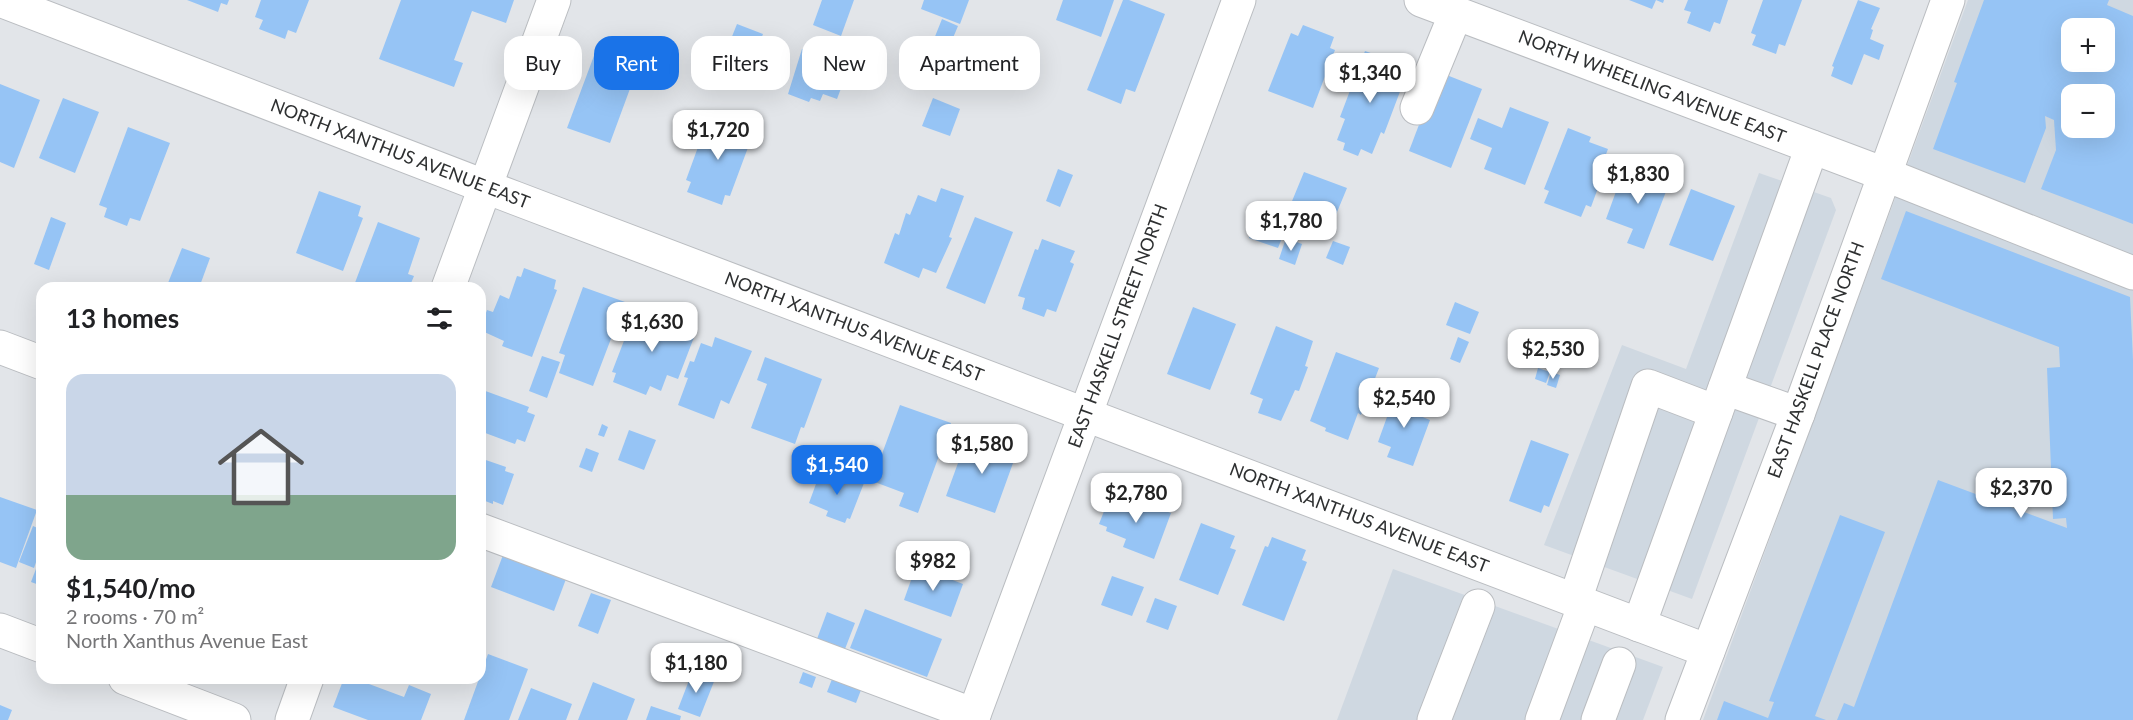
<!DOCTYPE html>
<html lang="en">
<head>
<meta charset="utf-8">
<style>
  body { margin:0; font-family:Lato,sans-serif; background:#f6f6f6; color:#202124; height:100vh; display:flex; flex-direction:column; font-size:22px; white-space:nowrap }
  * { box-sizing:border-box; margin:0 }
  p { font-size:20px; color:#757577 }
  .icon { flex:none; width:33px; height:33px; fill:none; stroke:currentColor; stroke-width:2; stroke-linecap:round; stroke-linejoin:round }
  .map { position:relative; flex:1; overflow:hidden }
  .sheet { position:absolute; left:36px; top:282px; width:450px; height:402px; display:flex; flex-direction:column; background:#fff; border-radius:18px; box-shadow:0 6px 24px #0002 }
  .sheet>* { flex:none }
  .hud { position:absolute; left:504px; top:36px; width:570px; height:54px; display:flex; gap:12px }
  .tools { position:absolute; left:2061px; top:18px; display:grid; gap:12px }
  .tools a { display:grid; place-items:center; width:54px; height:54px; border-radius:12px; background:#fff; box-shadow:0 6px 24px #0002; font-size:30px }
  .price { position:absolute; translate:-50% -51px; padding:0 14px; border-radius:12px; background:#fff; color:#222; font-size:20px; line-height:39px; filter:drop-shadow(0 2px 3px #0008) }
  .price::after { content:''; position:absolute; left:50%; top:36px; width:18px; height:14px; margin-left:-9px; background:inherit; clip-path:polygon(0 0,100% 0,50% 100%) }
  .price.on { background:#1a73e8; color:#fff }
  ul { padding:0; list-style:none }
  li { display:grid; align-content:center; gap:12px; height:318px; padding:0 30px }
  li+li { border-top:2px solid #e0e0e0 }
  li span { display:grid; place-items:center; height:186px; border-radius:18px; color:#555 }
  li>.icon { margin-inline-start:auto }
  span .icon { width:108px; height:108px; fill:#fffc; stroke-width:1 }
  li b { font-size:26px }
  h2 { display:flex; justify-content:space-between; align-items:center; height:72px; padding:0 30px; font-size:26px }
  .chip { padding:0 21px; border-radius:18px; background:#fff; box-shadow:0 6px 24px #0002; font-size:21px; line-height:54px }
  .chip.on { background:#1a73e8; color:#fff }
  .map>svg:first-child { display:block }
</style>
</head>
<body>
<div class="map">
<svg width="2133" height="720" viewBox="0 0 2133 720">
  <rect width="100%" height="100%" fill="#e2e5e9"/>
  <g fill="#cfd8e1" fill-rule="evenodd">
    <path d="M1968 0H2133V720H1703ZM2072 28H2104V62H2072ZM2072 94H2104V128H2072Z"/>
    <path d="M1759 173 1831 198 1836 210 1692 599 1544 545 1622 345 1686 369Z"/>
    <path d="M1393 569 1663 667 1643 720H1337Z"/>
  </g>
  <g fill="#96c4f5" fill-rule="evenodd">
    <path d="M187 0H229L227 5 221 3 218 12Z"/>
    <path d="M261 0H309L296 33 288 30 285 39 259 29 263 20 255 17Z"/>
    <path d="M401 0H514L506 23 472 11 454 60 463 63 454 87 379 59Z"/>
    <path d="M822 0H854L841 36 813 25Z"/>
    <path d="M924 0H969L960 24 921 9Z"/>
    <path d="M1063 0H1114L1101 37 1056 20Z"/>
    <path d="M1123 0H1129L1165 14 1135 92 1126 89 1121 104 1087 90Z"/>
    <path d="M1629 0H1664L1663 3 1656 0 1652 9Z"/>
    <path d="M1688 0H1728L1720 24 1714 22 1710 32 1687 23 1691 12 1684 10Z"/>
    <path d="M1763 0H1802L1785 46 1779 44 1776 54 1752 45 1756 35 1751 33Z"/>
    <path d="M1858 0 1880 8 1871 29 1873 30 1870 39 1884 45 1879 60 1864 54 1852 85 1831 76 1834 67 1832 66Z"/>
    <path d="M1984 0H2109L2107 5 2133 16V224L2041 189 2056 150 2054 120 2045 116 2046 128 2025 183 1933 149 1957 83 1954 82ZM2072 28H2104V62H2072ZM2072 94H2104V128H2072Z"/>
    <path d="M942 19 958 26 950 45 934 39Z"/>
    <path d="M737 24 763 34 751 64 725 54Z"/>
    <path d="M1303 25 1334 37 1330 48 1335 50 1313 108 1268 91 1291 33 1298 36Z"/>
    <path d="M613 36 645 48 610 143 567 128 595 53 605 57Z"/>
    <path d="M960 47 973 51 969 59 958 55Z"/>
    <path d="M802 49 849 67 837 99 823 94 820 101 811 98 809 102 788 94Z"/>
    <path d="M1365 51 1385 58 1383 64 1407 73 1384 134 1381 132 1372 154 1361 149 1358 156 1343 150 1345 143 1337 140 1345 119 1340 117Z"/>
    <path d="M856 69 867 73 861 89 850 85Z"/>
    <path d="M1439 72 1482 89 1451 168 1409 151Z"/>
    <path d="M0 84 40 100 14 168 0 162Z"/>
    <path d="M63 98 99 112 75 173 39 158Z"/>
    <path d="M933 98 960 109 950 136 922 126Z"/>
    <path d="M1510 107 1549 122 1525 185 1484 169 1492 148 1470 139 1478 118 1502 128Z"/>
    <path d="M709 117 753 134 730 196 725 195 722 205 687 192 691 182 686 180Z"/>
    <path d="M128 127 170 143 140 221 130 218 127 226 104 217 107 208 99 205Z"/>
    <path d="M1568 128 1591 137 1589 142 1608 149 1594 186 1598 188 1591 207 1586 205 1581 217 1544 203 1549 191 1544 189Z"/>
    <path d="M1058 169 1073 175 1060 207 1046 201Z"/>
    <path d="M1639 170 1670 181 1644 249 1627 243 1633 229 1606 219 1622 175 1635 180Z"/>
    <path d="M1304 172 1347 188 1335 217 1315 209 1313 215 1290 206Z"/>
    <path d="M941 188 964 196 949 237 952 238 936 273 923 268 919 278 884 263 895 233 899 235 906 213 910 215 918 195 936 202Z"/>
    <path d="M1691 189 1735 206 1713 261 1669 245Z"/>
    <path d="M319 191 361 206 358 216 363 218 343 271 296 253Z"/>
    <path d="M1906 211 2130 297 2133 360V720H1837L1844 703 1854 707 1938 480 2067 528 2066 518 2053 519 2047 368 2060 367 2059 347 1881 279Z"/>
    <path d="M1257 215 1287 225 1278 248 1249 238Z"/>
    <path d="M51 217 66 223 49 270 34 264Z"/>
    <path d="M975 217 1013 232 985 304 946 288Z"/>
    <path d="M378 222 420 238 408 274 414 276 409 288H353Z"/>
    <path d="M1286 238 1302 244 1295 265 1279 259Z"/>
    <path d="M1042 239 1075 251 1070 262 1074 264 1056 312 1047 309 1044 317 1022 309 1025 298 1018 296 1035 249 1038 250Z"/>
    <path d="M1333 241 1350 247 1343 265 1326 258Z"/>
    <path d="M182 248 210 258 199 288H166Z"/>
    <path d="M524 268 556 280 554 289 557 290 532 357 502 346 504 341 480 330 487 310 493 312 500 295 509 299 517 276 521 277Z"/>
    <path d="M583 287 625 302 593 386 559 373 565 355 559 353Z"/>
    <path d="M1455 302 1479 312 1470 334 1446 325Z"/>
    <path d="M1193 307 1236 324 1210 390 1167 374Z"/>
    <path d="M635 312 653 319 655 313 680 323 679 326 696 332 678 379 667 375 661 391 650 386 646 395 613 382 616 373 612 372Z"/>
    <path d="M1276 326 1313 341 1305 366 1308 367 1299 391 1295 390 1281 421 1258 413 1263 399 1250 394Z"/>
    <path d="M1520 334 1542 342 1537 354 1515 346Z"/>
    <path d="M715 337 752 351 729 404 721 400 714 419 678 405 688 378 684 377 690 361 694 362 701 343 712 347Z"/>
    <path d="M1458 337 1469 342 1460 363 1450 359Z"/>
    <path d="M1336 352 1379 368 1361 415 1358 413 1348 440 1325 431 1326 428 1310 421Z"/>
    <path d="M542 356 560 362 547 398 529 391Z"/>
    <path d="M765 357 822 379 804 428 801 427 795 444 751 428 767 384 757 380Z"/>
    <path d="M1538 368 1550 372 1546 383 1535 379Z"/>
    <path d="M1551 372 1560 375 1556 388 1547 385Z"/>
    <path d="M480 389 529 407 527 412 535 415 525 442 517 439 515 444 480 431Z"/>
    <path d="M1396 392 1425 403 1420 416 1430 420 1413 466 1387 457 1391 447 1378 442Z"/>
    <path d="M900 405 951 423 918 513 899 506 904 493 872 481Z"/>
    <path d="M602 424 608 427 604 437 598 435Z"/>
    <path d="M629 430 656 440 644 470 618 460Z"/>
    <path d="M1531 440 1569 454 1549 507 1544 505 1541 513 1509 501Z"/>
    <path d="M966 441 986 448 988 441 1017 452 995 513 946 496Z"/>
    <path d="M586 448 599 453 592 472 579 467Z"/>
    <path d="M480 458 506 467 505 471 514 474 503 505 493 501V504L480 499Z"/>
    <path d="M837 472 864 483 850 519 847 518 845 523 826 516 828 511 809 503 820 473 834 478Z"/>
    <path d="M1120 494 1171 513 1154 559 1123 547 1126 539 1106 531 1107 527 1099 524 1110 496 1118 499Z"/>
    <path d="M0 497 37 510 16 568 0 562Z"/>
    <path d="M1840 515 1885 532 1815 716 1826 720H1717L1724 701 1768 718 1774 702 1769 701Z"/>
    <path d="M1201 523 1235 536 1230 548 1236 550 1218 595 1179 580Z"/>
    <path d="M33 526 42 530V545L34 568 19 562Z"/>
    <path d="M1272 537 1306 550 1302 560 1307 562 1284 621 1242 605 1265 546 1268 547Z"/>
    <path d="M42 553V586L31 582Z"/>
    <path d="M503 555 566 579 554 611 491 587Z"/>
    <path d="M916 566 963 584 951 617 904 600Z"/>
    <path d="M1112 576 1144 587 1132 616 1101 605Z"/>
    <path d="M591 593 611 600 598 634 578 626Z"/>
    <path d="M1155 598 1177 606 1168 630 1146 622Z"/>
    <path d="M865 609 942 639 927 677 850 648Z"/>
    <path d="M827 612 855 623 845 649 817 639Z"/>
    <path d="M488 654 528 669 509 720H464Z"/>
    <path d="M693 670 715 679 700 717 678 709Z"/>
    <path d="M803 672 816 677 812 688 799 683Z"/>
    <path d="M344 678H371L369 684 404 697 409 685 431 694 421 720H368L333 707Z"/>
    <path d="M832 679 861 690 856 703 827 692Z"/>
    <path d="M593 682 635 699 627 720H578Z"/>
    <path d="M531 688 572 704 566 720H518Z"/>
    <path d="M0 705 12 710 8 720H0Z"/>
    <path d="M651 706 681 716 680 720H646Z"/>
  </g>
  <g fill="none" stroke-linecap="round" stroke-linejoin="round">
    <g stroke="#babdc1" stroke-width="35">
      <g id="minor">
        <path d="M0 0 515 198 1708 651"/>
        <path d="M1421 0 1884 174 2133 273"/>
        <path d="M1417 108 1456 13"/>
        <path d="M448 288 554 0"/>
        <path d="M0 347 42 363"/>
        <path d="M1725 388 1798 414"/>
        <path d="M480 530 974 715"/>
        <path d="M1575 600 1648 386 1716 412"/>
        <path d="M1639 625 1812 147"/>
        <path d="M0 630 42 646"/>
        <path d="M125 678 234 720"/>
        <path d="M292 720 307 678"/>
        <path d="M972 720 1239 0"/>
        <path d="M1434 720 1478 606"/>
        <path d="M1542 720 1585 604"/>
        <path d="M1598 720 1619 664"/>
        <path d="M1682 720 1798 414 1948 0"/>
      </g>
    </g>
    <use href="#minor" stroke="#fff" stroke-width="33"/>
  </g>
  <g text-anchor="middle" stroke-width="4.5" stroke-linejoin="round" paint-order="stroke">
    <g font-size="18" fill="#2e3031" stroke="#fff">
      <text transform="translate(1652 87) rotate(21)" y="6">NORTH WHEELING AVENUE EAST</text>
      <text transform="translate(400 154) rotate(21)" y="6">NORTH XANTHUS AVENUE EAST</text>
      <text transform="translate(1118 326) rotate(-70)" y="6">EAST HASKELL STREET NORTH</text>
      <text transform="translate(854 327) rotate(21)" y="6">NORTH XANTHUS AVENUE EAST</text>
      <text transform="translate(1816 360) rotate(-70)" y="6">EAST HASKELL PLACE NORTH</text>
      <text transform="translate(1359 518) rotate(21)" y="6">NORTH XANTHUS AVENUE EAST</text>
    </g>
  </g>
</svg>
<div class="tools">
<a>+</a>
<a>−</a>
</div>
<b class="price" style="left:1370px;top:104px">$1,340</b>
<b class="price" style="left:718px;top:161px">$1,720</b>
<b class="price" style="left:1638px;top:205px">$1,830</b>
<b class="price" style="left:1291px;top:252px">$1,780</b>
<b class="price" style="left:652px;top:353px">$1,630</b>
<b class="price" style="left:1553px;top:380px">$2,530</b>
<b class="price" style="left:1404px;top:429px">$2,540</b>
<b class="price" style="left:982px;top:475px">$1,580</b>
<b class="price on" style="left:837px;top:496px">$1,540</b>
<b class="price" style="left:2021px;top:519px">$2,370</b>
<b class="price" style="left:1136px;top:524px">$2,780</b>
<b class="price" style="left:933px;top:592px">$982</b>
<b class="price" style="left:696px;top:694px">$1,180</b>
<div class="hud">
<a class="chip">Buy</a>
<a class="chip on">Rent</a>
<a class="chip">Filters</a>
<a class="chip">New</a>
<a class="chip">Apartment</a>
</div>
<section class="sheet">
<h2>13 homes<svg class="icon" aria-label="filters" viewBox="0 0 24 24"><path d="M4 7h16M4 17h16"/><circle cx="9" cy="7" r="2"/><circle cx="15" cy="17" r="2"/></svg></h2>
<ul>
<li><span style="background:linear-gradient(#c9d6e8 65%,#7fa58c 0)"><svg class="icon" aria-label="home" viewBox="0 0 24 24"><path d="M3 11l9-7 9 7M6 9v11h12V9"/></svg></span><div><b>$1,540/mo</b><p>2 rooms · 70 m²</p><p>North Xanthus Avenue East</p></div></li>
</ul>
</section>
</div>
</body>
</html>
